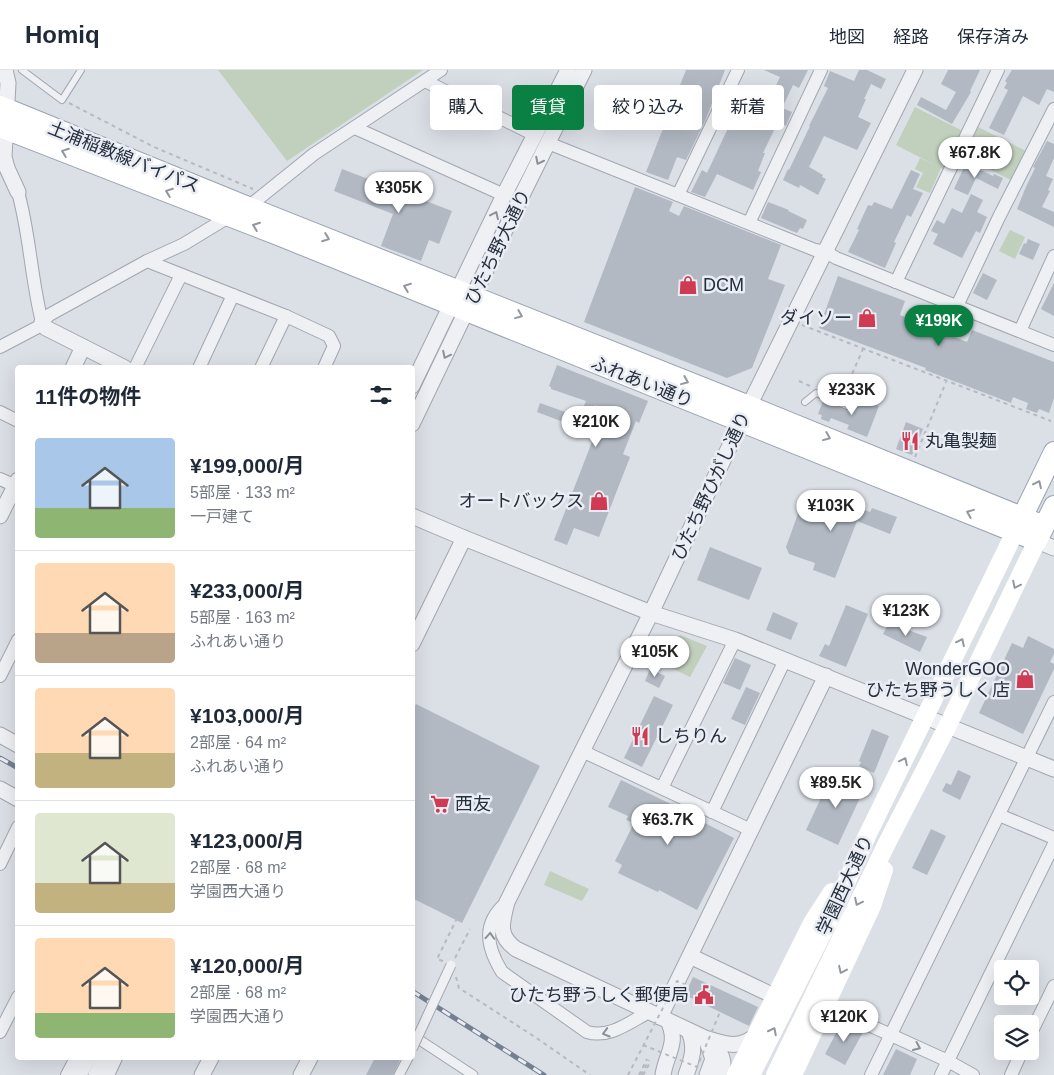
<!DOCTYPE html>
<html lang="ja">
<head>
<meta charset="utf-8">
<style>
  body { margin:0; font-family:Arial,"Noto Sans JP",sans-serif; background:#f2f2f3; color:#1f2937; height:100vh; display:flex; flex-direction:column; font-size:19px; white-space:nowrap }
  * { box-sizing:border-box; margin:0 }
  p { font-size:16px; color:#747a83 }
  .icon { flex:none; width:28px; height:28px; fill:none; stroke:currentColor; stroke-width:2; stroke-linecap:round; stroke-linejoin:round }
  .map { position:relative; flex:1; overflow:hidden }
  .drawer { position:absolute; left:15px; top:295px; width:400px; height:695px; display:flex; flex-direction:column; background:#fff; border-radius:5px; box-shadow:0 5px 20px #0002 }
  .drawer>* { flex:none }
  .guide { position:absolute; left:430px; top:15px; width:475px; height:45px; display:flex; gap:10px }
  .tools { position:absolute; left:994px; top:890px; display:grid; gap:10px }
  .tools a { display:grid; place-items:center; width:45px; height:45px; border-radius:5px; background:#fff; box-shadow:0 5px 20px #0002; font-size:25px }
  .price { position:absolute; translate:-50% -42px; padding:0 11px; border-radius:18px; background:#fff; color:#222; font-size:16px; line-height:32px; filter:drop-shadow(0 1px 2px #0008) }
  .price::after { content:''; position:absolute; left:50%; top:30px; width:15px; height:11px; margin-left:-8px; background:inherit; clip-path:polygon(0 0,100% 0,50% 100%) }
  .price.current { background:#0b8043; color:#fff }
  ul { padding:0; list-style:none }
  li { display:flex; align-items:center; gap:15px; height:125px; padding:0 20px }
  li+li { border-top:1px solid #e0e1e3 }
  li span { display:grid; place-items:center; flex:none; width:140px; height:100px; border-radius:5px; color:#555 }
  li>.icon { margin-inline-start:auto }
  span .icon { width:60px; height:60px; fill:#fffc; stroke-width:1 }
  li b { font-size:21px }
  h2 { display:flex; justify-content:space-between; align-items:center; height:60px; padding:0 20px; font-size:21px }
  .chip { padding:0 18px; border-radius:5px; background:#fff; box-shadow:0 5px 20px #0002; font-size:18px; line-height:45px }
  .chip.current { background:#0b8043; color:#fff }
  header { display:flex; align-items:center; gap:30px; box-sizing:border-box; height:70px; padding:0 25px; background:#fff; border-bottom:1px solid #e0e1e3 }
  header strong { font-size:24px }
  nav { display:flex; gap:28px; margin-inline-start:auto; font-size:18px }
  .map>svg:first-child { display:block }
</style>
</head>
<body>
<header>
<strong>Homiq</strong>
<nav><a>地図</a><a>経路</a><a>保存済み</a></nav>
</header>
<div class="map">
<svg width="1054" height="1005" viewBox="0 0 1054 1005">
  <rect width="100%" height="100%" fill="#dbdfe6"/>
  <g fill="#c1d0bc">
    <path d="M218 0H423L287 91Z"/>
    <path d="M915 37 963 61 944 99 941 98 930 123 916 117 923 103 915 99 920 88 937 96 896 75Z"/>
    <path d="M978 57 1028 82 1013 111 964 87Z"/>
    <path d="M1010 160 1025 167 1015 189 999 181Z"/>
    <path d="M680 565 707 576 690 607 655 590 660 581Z"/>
    <path d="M550 801 589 819 582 831 544 815Z"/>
  </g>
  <g fill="#b2b9c3" fill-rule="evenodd">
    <path d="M686 0H725L705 51 686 90 677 87 668 110 646 102Z"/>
    <path d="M764 0H808L799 18 793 15 782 38 792 42 786 56 778 52 763 83H765L758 101 761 102 753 120 717 104 705 127 691 122 702 100 707 103 729 56 723 53 738 23 766 36 780 7Z"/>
    <path d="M859 0H867L886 9 881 19 871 14 864 29H866L858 47 871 53 857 80 824 66 809 97 823 105 822 107 826 109 818 125 800 115 799 118 783 110 788 99 789 100 810 56H809L828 18 824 16 830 1 854 11Z"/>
    <path d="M948 0H980L970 21 971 22 952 54 917 35 921 27 946 40 956 22 941 14Z"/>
    <path d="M1012 0H1054V22L1047 19 1039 35 1023 26 1004 65 989 58 1008 20 1004 18 1007 13 1005 11Z"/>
    <path d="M1047 71 1054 74V88L1046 106 1053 109 1048 120 1050 121 1042 137 1054 142V157L1017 139 1025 119 1035 98 1033 97Z"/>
    <path d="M966 93 993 106 994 104 1003 108 998 119 976 108 968 125 954 119Z"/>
    <path d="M342 99 452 141 439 174 429 170 421 191 381 176 393 144 334 121Z"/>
    <path d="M911 100 920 104 913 119 923 123 911 147 907 145 894 172 896 173 885 198 848 182 859 160 857 159 868 135 872 136 874 132 892 139Z"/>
    <path d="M635 117 673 132 669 141 679 146 684 136 781 175 768 209 785 215 752 298 727 308 584 252Z"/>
    <path d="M971 124 983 130 977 142 987 147 980 163 976 161 962 188 933 174 938 164 931 161 937 150 944 154 952 138 962 143Z"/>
    <path d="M768 132 789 140 788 141 807 150 803 159 800 158 797 163 761 148Z"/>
    <path d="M1028 169 1040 174 1033 190 1019 184 1024 173 1026 174Z"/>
    <path d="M983 203 997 210 987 230 973 223Z"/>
    <path d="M838 206 905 231 900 245 967 272 972 260 1054 292V328L1049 343 1039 339 1037 343 1026 339 1028 333 1013 327 1011 333 925 300 926 298 819 258Z"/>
    <path d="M1054 213V246L1041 239Z"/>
    <path d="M557 295 648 331 639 353 636 351 623 384 630 387 599 467 574 458 567 475 554 470 595 364 537 342 540 333 579 347 586 331 551 319V317L549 316ZM595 335 613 343 608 358 588 351Z"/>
    <path d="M859 329 879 336 867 367 847 359 849 355 831 348 829 352 821 349 822 345 818 344 823 331 853 343Z"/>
    <path d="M906 352 923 359 912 385 896 379Z"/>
    <path d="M822 426 870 442 872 438 897 447 890 464 857 451 835 508 813 500 815 493 789 484 786 477 799 441 804 443 810 428 820 431Z"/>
    <path d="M710 477 762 498 749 530 697 510Z"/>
    <path d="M846 535 868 544 846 597 819 586 825 574 829 576Z"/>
    <path d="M773 542 798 553 791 570 766 560Z"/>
    <path d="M889 553 927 567 920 582 883 564Z"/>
    <path d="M1028 566 1054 579V584L1050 592 1054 594V599L1023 664 979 643 1012 573 1023 578Z"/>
    <path d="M735 588 751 595 740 620 723 613Z"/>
    <path d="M650 599 665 606 659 618 645 611Z"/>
    <path d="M746 617 760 623 745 655 731 649Z"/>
    <path d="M654 626 673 635 642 697 624 688Z"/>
    <path d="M416 634 540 696 462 853 412 828V641Z"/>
    <path d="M872 659 889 666 874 703 859 696 861 692 859 691Z"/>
    <path d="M958 700 971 706 960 730 942 721 946 713 951 715Z"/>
    <path d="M833 702 865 717 838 775 806 760Z"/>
    <path d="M621 710 702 749 701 751 734 768 697 840 659 820 658 822 618 803 622 795 615 791 634 753 626 750 628 746 608 737Z"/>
    <path d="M931 759 946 766 927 805 912 798Z"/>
    <path d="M693 907 758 937 749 956 685 925Z"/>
    <path d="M842 952 863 962 845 995 825 984Z"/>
    <path d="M896 979 917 989 910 1005H883Z"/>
    <path d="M375 988H401L393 1005H366Z"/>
  </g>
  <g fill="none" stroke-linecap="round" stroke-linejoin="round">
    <g stroke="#a1a6b0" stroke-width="8">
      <g id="service">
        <path d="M22 0 62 30 81 0"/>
        <path d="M805 332 816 323 847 336 854 318"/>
      </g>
    </g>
    <g stroke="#a1a6b0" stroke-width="11">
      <g id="pedestrian">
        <path d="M418 969 473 1005"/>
        <path d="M399 1005 408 988"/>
      </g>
    </g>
    <g stroke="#a1a6b0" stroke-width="14">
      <g id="minor">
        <path d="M425 11 535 65"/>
        <path d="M355 58 504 125"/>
        <path d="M548 73 815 180 826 182 836 188 1054 275"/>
        <path d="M18 122C30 165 31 209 42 252"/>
        <path d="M678 125 738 0"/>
        <path d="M248 137 314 84 441 0"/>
        <path d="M749 153 821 0"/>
        <path d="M147 191 286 246 329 266 334 276 324 298"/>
        <path d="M896 212 998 0"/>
        <path d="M957 236 999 147 1054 39"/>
        <path d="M1020 261 1054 186"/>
        <path d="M0 277 38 257 49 245 147 191 184 174 230 146"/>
        <path d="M135 298 181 205"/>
        <path d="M199 298 233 225"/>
        <path d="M261 298 286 246"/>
        <path d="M0 342 18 351"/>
        <path d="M0 409 18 417"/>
        <path d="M0 606 18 570"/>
        <path d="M582 681 751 760"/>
        <path d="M662 718 735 570"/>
        <path d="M712 742 785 590"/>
        <path d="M999 745 1054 768"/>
        <path d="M0 794 18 757"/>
        <path d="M507 832C482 853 486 876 502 902L587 962C609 969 630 952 649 942"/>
        <path d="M825 935 948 991 973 1005"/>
        <path d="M0 962 18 927"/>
        <path d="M1030 965 1054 916"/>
        <path d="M67 1005 76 988"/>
        <path d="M108 1005 116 988"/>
        <path d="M871 1005 1054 632"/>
        <path d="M941 1005 1054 774"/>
        <path d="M1011 1005 1022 981"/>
      </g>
    </g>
    <g stroke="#a1a6b0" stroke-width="17">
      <g id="tertiary">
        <path d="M5 0 8 13 4 87 7 98 18 122"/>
        <path d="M42 252 46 258 125 298"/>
        <path d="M73 298 83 277"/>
        <path d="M412 316 504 125 568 0"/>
        <path d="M412 354 520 129 584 0"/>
        <path d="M0 446 18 410"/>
        <path d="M412 446 464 468 651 543 735 570 1054 699"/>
        <path d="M1037 471 1054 478"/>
        <path d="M412 574 464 468"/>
        <path d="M0 665 18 675"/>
        <path d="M0 719 18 729"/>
        <path d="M690 886 776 927"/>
        <path d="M660 947 826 606"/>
        <path d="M709 969C727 975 741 979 756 965"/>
        <path d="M707 972 713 989 707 1005"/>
        <path d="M79 1005 88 988"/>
        <path d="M96 1005 104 988"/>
        <path d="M202 1005 211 988"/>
        <path d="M301 1005 310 988"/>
        <path d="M663 1005C666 984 679 973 668 951"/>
        <path d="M686 1005C692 989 696 977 689 961"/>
        <path d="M722 1005C726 987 719 979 705 968L516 879C497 865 502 853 507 832L651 543 741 352 915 0"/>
      </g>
    </g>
    <g stroke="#9aa4b2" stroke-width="22">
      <g id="primary">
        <path d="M0 36 248 137 749 336 1044 456"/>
        <path d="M0 57 278 165 1037 471 1054 436"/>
        <path d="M1017 458 1054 382"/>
      </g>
    </g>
    <g stroke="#b6bac0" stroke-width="2" stroke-dasharray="4 4" stroke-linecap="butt">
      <path d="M69 33 154 77 253 119"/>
      <path d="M802 255 1051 351"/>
      <path d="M799 311 810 316"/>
      <path d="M849 311 863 279"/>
      <path d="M915 387 946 312"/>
      <path d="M455 888 470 859"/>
      <path d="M443 891 437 889 469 824"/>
      <path d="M456 907 459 918 535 967 590 1005"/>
      <path d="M649 928 651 923 659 920"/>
      <path d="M639 1005 647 989"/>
      <path d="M641 1005 649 990"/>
      <path d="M643 1005 651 991"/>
    </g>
    <use href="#service" stroke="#eef0f4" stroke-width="6"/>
    <use href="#pedestrian" stroke="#eef0f4" stroke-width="9"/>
    <use href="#minor" stroke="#eef0f4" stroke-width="12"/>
    <use href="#tertiary" stroke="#eef0f4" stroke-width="15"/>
    <g stroke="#fff" stroke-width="18">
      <path d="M736 1005 812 853 832 822"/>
      <path d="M751 1005 830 849 867 766 1015 462"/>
      <path d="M775 1005 887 773 947 657 1037 471"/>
      <path d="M793 1005 872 836 884 800"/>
    </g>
    <use href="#primary" stroke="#fff" stroke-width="20"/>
    <g stroke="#747f90" stroke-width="5">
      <g id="rail">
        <path d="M0 688 18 698"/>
        <path d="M412 921 544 1005"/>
      </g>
    </g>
    <use href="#rail" stroke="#eaeef4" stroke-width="3" stroke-dasharray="9" stroke-linecap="butt"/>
    <g stroke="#a1a6b0" stroke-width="11" stroke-linecap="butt">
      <path id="pedestrian-bridge" d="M412 979 451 895"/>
    </g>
    <g stroke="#b6bac0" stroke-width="2" stroke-dasharray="4 4" stroke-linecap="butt">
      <path d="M643 975 697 997 720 942"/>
      <path d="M628 1005 677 911 688 916"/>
    </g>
    <use href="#pedestrian-bridge" stroke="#eef0f4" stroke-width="9"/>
  </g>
  <defs><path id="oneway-chevron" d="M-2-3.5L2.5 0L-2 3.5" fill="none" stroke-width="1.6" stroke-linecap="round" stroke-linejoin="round" transform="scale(1.25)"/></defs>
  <g stroke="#92969e">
    <use href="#oneway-chevron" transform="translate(65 82) rotate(-159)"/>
    <use href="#oneway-chevron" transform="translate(169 122) rotate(-159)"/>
    <use href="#oneway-chevron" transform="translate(256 156) rotate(-159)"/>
    <use href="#oneway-chevron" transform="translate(326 168) rotate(21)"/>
    <use href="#oneway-chevron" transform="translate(407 217) rotate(-159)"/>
    <use href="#oneway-chevron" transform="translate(519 245) rotate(22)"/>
    <use href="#oneway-chevron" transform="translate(685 311) rotate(22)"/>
    <use href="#oneway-chevron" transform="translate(827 367) rotate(22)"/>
    <use href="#oneway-chevron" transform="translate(1038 414) rotate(-64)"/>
    <use href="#oneway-chevron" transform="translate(970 443) rotate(-158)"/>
    <use href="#oneway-chevron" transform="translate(1016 515) rotate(116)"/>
    <use href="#oneway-chevron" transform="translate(961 572) rotate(-64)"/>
    <use href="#oneway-chevron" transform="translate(904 691) rotate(-64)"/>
    <use href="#oneway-chevron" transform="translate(858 832) rotate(116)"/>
    <use href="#oneway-chevron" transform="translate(842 900) rotate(115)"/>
    <use href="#oneway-chevron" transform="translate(773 961) rotate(-63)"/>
  </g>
  <g stroke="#8a8f98">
    <use href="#oneway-chevron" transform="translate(539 91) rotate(117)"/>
    <use href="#oneway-chevron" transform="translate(495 145) rotate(-65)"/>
    <use href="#oneway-chevron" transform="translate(446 285) rotate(116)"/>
    <use href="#oneway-chevron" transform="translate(490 866) rotate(-86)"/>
    <use href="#oneway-chevron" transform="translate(606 963) rotate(164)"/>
    <use href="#oneway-chevron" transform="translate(917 977) rotate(24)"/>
  </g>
  <defs>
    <g id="shop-bare" transform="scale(1.5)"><path d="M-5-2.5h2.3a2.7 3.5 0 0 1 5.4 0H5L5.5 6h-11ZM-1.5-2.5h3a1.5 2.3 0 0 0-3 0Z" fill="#d03b53" stroke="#eaeef4" stroke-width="2.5" paint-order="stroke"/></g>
    <g id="restaurant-bare" transform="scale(1.5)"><path d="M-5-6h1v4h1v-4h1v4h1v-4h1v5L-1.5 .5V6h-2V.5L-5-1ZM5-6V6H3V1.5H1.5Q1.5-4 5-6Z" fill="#d03b53" stroke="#eaeef4" stroke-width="2.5" paint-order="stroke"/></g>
    <g id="supermarket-bare" transform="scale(1.5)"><path d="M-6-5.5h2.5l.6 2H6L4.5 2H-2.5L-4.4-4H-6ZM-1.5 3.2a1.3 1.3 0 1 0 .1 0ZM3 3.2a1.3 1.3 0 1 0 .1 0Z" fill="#d03b53" stroke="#eaeef4" stroke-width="2.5" paint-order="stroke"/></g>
    <g id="civic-bare" transform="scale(1.5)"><path d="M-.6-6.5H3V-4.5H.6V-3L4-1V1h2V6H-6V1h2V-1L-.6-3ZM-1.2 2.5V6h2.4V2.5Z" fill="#d03b53" stroke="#eaeef4" stroke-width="2.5" paint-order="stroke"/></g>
  </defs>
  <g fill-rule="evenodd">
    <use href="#shop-bare" x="688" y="215"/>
    <use href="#shop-bare" x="867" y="248"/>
    <use href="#restaurant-bare" x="910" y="371"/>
    <use href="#shop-bare" x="599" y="431"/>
    <use href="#shop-bare" x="1025" y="609"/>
    <use href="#restaurant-bare" x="640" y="666"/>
    <use href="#supermarket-bare" x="440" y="734"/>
    <use href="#civic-bare" x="704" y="925"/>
  </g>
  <g text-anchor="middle" stroke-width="5" stroke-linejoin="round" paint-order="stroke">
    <g font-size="18" fill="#252e3c" stroke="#eaeef4">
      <text transform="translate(124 87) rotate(22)" y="6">土浦稲敷線バイパス</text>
      <text transform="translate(498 177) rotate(-64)" y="6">ひたち野大通り</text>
      <text transform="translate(642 312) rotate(22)" y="6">ふれあい通り</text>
      <text transform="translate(711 416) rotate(-65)" y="6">ひたち野ひがし通り</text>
      <text transform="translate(845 815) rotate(-65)" y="6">学園西大通り</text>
    </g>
    <g font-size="18" fill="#252e3c" stroke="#eaeef4" text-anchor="start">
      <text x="703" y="221">DCM</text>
      <text x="852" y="254" text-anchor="end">ダイソー</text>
      <text x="925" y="377">丸亀製麺</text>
      <text x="584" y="437" text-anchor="end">オートバックス</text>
      <text x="1010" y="605" text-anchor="end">WonderGOO<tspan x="1010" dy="21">ひたち野うしく店</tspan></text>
      <text x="655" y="672">しちりん</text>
      <text x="455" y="740">西友</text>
      <text x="689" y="931" text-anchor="end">ひたち野うしく郵便局</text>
    </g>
  </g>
</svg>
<div class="tools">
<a><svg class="icon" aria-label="locate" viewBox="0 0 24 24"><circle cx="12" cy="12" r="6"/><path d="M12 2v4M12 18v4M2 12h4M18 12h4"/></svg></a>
<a><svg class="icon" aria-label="layers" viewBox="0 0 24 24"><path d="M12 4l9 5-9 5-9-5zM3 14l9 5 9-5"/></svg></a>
</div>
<b class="price" style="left:975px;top:109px">¥67.8K</b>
<b class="price" style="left:399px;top:144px">¥305K</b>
<b class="price current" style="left:939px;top:277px">¥199K</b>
<b class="price" style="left:852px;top:346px">¥233K</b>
<b class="price" style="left:596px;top:378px">¥210K</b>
<b class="price" style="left:831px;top:462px">¥103K</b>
<b class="price" style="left:906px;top:567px">¥123K</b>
<b class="price" style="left:655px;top:608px">¥105K</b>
<b class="price" style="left:836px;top:739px">¥89.5K</b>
<b class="price" style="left:668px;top:776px">¥63.7K</b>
<b class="price" style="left:844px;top:973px">¥120K</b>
<div class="guide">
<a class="chip">購入</a>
<a class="chip current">賃貸</a>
<a class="chip">絞り込み</a>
<a class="chip">新着</a>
</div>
<section class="drawer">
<h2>11件の物件<svg class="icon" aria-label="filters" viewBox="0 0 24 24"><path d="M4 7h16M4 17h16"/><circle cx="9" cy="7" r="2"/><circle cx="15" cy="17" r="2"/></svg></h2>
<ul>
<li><span style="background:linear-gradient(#a9c7e8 70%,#8fb573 0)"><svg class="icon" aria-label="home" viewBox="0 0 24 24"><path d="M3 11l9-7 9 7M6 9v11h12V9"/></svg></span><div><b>¥199,000/月</b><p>5部屋 · 133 m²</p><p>一戸建て</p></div></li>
<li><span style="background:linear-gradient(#ffd9b3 70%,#b9a48a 0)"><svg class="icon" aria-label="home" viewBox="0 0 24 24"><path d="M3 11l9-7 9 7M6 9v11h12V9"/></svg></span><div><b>¥233,000/月</b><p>5部屋 · 163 m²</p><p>ふれあい通り</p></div></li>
<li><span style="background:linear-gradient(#ffd9b3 65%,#c2b280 0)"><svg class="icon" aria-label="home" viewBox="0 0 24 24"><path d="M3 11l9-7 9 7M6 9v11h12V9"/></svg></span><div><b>¥103,000/月</b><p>2部屋 · 64 m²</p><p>ふれあい通り</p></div></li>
<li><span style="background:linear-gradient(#dfe7d0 70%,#c2b280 0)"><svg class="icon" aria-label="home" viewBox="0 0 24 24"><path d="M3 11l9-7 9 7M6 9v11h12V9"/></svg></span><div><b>¥123,000/月</b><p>2部屋 · 68 m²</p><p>学園西大通り</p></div></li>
<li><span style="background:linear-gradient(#ffd9b3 75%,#8fb573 0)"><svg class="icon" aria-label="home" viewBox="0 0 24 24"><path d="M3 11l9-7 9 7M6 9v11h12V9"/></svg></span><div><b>¥120,000/月</b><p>2部屋 · 68 m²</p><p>学園西大通り</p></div></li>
</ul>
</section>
</div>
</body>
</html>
